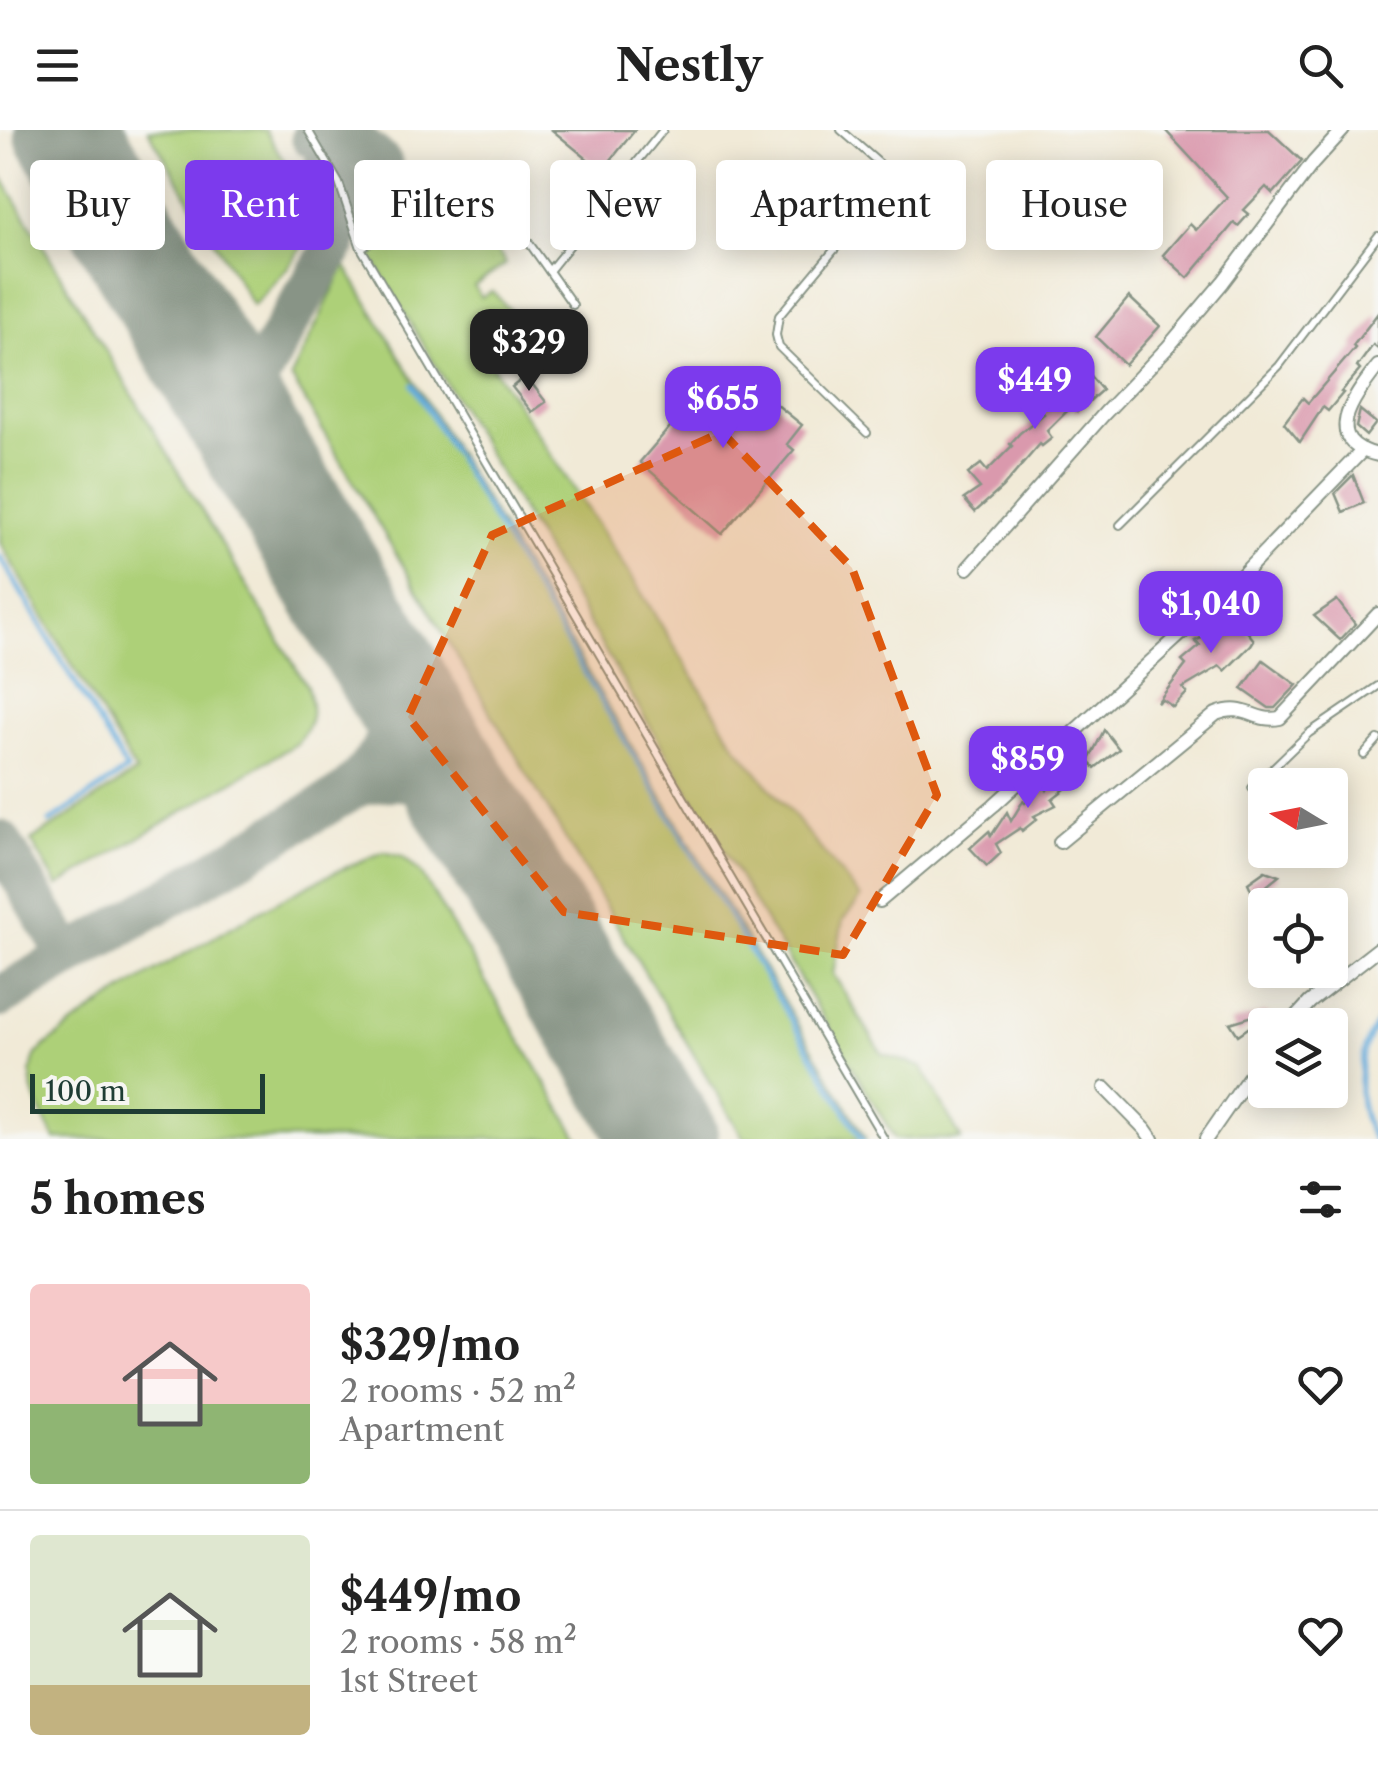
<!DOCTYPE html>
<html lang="en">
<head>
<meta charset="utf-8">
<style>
  body { margin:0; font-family:"Libre Caslon Text",serif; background:#f2f2f2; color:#222; height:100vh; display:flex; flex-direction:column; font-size:38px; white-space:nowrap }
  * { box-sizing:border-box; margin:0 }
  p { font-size:32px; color:#767676 }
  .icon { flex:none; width:55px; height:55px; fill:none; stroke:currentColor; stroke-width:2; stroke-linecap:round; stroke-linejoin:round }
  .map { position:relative; height:1009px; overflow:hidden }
  .drawer { display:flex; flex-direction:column; background:#fff; flex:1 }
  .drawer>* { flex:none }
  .top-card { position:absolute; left:30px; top:30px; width:1320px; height:90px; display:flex; gap:20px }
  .needle { width:65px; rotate:280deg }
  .buttons { position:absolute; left:1248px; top:638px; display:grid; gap:20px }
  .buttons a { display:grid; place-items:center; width:100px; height:100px; border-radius:10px; background:#fff; box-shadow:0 5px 25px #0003; font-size:50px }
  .scale { position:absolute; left:30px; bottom:25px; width:235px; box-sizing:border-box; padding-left:10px; border:5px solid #1f3d34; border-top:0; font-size:28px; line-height:35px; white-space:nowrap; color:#1f3d34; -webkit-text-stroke:8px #f6f6f2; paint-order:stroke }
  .price { position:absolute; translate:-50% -85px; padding:0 22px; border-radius:20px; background:#7c3aed; color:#fff; font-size:32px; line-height:65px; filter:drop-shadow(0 2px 5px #0008) }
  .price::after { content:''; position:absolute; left:50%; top:60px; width:30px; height:22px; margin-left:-15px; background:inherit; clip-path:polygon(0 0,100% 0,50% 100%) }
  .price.current { background:#222; color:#fff }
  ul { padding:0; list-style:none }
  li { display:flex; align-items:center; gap:30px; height:250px; padding:0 30px }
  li+li { border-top:2px solid #e0e0e0 }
  li span { display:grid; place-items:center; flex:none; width:280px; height:200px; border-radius:10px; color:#555 }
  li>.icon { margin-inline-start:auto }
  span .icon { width:120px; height:120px; fill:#fffc; stroke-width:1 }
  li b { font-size:42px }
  h2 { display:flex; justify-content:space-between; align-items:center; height:120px; padding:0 30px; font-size:42px }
  .pill { padding:0 35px; border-radius:10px; background:#fff; box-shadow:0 5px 25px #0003; font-size:35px; line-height:90px }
  .pill.current { background:#7c3aed; color:#fff }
  header { display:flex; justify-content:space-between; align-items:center; height:130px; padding:0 30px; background:#fff; font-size:45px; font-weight:700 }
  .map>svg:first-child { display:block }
</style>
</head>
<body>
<header><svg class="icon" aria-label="menu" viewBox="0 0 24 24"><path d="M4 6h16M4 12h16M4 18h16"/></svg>Nestly<svg class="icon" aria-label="search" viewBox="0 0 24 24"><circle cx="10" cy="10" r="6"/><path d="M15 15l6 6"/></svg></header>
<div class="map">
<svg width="1378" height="1009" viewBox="0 0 1378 1009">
  <rect width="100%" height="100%" fill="#f6f6f2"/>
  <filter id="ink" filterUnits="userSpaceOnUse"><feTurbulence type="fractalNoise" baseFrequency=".01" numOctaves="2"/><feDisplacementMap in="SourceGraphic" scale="20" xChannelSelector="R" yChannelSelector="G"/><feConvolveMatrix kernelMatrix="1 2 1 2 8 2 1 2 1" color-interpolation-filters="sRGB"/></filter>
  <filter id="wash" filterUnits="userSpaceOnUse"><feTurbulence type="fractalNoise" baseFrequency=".0048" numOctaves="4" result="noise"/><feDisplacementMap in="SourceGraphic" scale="40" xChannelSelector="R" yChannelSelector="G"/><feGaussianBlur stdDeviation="2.25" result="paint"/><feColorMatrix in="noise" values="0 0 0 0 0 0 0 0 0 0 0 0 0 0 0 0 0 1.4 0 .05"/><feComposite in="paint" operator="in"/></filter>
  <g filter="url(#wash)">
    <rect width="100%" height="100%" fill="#f1ead7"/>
    <g fill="#add078" stroke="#668656" stroke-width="2.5">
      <path d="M148 0H265C274 16 311 69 311 83 313 117 274 153 253 176Z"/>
      <path d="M0 44 307 556C314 582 314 591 297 613L58 756 31 711 136 642 0 413Z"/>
      <path d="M461 69 506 134 474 156 481 167 492 161 522 193 489 231 631 446 736 616 861 768 843 790 833 844 882 924 922 937 961 1009H895L370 125Z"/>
      <path d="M345 135 866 1009H744L291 247Z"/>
      <path d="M384 722 403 727 421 743 579 1009H55C41 980 22 956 36 924 90 879 150 843 211 809 266 777 324 744 384 722Z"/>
    </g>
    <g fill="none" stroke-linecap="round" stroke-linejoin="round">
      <g stroke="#66addd" stroke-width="5">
        <path d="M413 255 862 1009"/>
        <path d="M0 427 127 640 50 692"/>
        <path d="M1374 1009C1354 978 1355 922 1378 893"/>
      </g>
      <g stroke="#889486" stroke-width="42">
        <path d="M312 7C341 1 362 14 382 34L341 100"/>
        <path d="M238 287 286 196 335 115 344 92V66L326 30"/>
        <path d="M349 660C388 620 397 599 389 543"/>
        <path d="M0 711 69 827"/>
        <path d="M0 867 358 656C413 640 437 656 478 691"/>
      </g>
      <path stroke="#889486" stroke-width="105" d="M67 0 666 1009"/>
    </g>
    <g id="blocks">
      <g fill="#da99ad">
        <path d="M552 0H635L602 41Z"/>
        <path d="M1165 0H1269L1302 31 1273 64 1266 57 1244 80 1249 84 1238 96 1234 93 1188 148 1163 125 1190 94 1196 100 1227 67Z"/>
        <path d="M1129 167 1160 196 1125 235 1096 207Z"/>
        <path d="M1378 183V219L1373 215 1357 237 1360 240 1341 262 1343 263 1328 281 1323 277 1300 312 1284 293 1303 268 1308 273 1355 218 1353 216Z"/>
        <path d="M1077 230 1102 260 1077 282 1072 276 1047 301 1052 308 1042 316 1040 314 1002 358 975 382 964 369 980 358 968 344 981 334 987 341 1012 316 1010 314 1020 303 1044 284 1038 278 1051 265 1044 257Z"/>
        <path d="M526 246 546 272 532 282 512 257Z"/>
        <path d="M712 248 735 268 749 252 802 295 787 314 794 320 722 404 640 332Z"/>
        <path d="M1360 280 1376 293 1366 306 1356 297Z"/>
        <path d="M1353 345 1364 373 1343 382 1335 363Z"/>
        <path d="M1337 470 1355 494 1340 510 1314 486Z"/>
        <path d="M1231 482 1254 510 1251 515 1225 541 1220 536 1183 558 1187 563 1173 577 1163 570 1157 573 1186 535 1182 531 1200 516 1195 511 1210 504Z"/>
        <path d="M1263 530 1297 555 1275 578H1269L1242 559Z"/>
        <path d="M1104 600 1119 619 1095 638 1088 632Z"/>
        <path d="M1077 625 1088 641 1052 669 1056 675 1034 686 1037 689 1022 701 1020 698 996 714 1001 723 987 736 970 718 989 701 991 706 1007 682 1011 691 1023 671 1025 673 1043 652 1047 660 1060 637 1064 642Z"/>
        <path d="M1265 741 1279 746 1254 766 1248 753Z"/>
        <path d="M1266 882 1267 885 1238 905 1230 893Z"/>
      </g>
    </g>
  </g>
  <g filter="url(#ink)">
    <use href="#blocks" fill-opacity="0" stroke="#889486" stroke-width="2.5"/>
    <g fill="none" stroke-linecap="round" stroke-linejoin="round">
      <g stroke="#889486" stroke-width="10">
        <g id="lane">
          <path d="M308 0 339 53 361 118 884 1009"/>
          <path d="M841 0 895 47 779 186 776 205 779 217 867 303"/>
          <path d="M361 118 481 45 573 175"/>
          <path d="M549 141 663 0"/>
          <path d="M1120 395 1279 236 1378 106"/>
          <path d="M1364 625 1378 609"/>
          <path d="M1252 658 1309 603 1378 556"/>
        </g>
      </g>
      <g stroke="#889486" stroke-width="16">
        <g id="street">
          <path d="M1378 236C1355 266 1318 311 1378 325"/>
          <path d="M968 438 1105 283 1168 217 1223 152 1313 33 1343 0"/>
          <path d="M1060 712 1216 584C1247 572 1253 593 1280 588L1378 484"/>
          <path d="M880 771 994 675 1217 471 1363 320"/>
          <path d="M1289 895 1310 872 1378 819"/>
          <path d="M1105 958 1145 999 1152 1009"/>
          <path d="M1206 1009 1265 924"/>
        </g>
      </g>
      <use href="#lane" stroke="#fff" stroke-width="6"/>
      <use href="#street" stroke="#fff" stroke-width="12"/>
    </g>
  </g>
  <path fill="#de580e" fill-opacity="0.2" stroke="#de580e" stroke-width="8" stroke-dasharray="20 12" stroke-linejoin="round" d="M722 302 852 438 937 665 843 825 564 782 408 587 492 405Z"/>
</svg>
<div class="buttons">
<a><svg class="needle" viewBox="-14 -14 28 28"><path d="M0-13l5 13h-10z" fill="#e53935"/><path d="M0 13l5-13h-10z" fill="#767676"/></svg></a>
<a><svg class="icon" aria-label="locate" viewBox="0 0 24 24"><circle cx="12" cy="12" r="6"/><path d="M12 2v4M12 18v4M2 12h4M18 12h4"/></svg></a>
<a><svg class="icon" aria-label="layers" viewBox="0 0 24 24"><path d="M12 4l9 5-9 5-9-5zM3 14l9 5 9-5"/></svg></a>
</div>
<div class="scale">100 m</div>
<b class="price current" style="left:529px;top:264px">$329</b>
<b class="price" style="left:1035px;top:302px">$449</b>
<b class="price" style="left:723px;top:321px">$655</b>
<b class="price" style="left:1211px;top:526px">$1,040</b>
<b class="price" style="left:1028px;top:681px">$859</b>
<div class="top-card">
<a class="pill">Buy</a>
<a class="pill current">Rent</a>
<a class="pill">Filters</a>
<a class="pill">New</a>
<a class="pill">Apartment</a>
<a class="pill">House</a>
</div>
</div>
<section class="drawer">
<h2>5 homes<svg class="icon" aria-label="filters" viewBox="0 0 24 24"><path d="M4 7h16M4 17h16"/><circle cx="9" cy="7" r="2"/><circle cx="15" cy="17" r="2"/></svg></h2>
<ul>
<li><span style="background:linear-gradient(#f6c9c9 60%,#8fb573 0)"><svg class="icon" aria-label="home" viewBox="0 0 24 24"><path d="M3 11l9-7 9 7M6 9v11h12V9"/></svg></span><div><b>$329/mo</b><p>2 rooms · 52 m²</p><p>Apartment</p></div><svg class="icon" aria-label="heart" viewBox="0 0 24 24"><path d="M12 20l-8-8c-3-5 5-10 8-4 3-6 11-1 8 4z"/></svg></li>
<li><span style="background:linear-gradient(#dfe7d0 75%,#c2b280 0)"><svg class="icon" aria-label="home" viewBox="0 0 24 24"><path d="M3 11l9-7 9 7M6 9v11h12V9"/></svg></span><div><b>$449/mo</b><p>2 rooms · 58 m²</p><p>1st Street</p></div><svg class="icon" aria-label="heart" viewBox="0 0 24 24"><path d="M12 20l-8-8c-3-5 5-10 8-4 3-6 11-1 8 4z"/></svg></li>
</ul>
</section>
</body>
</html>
